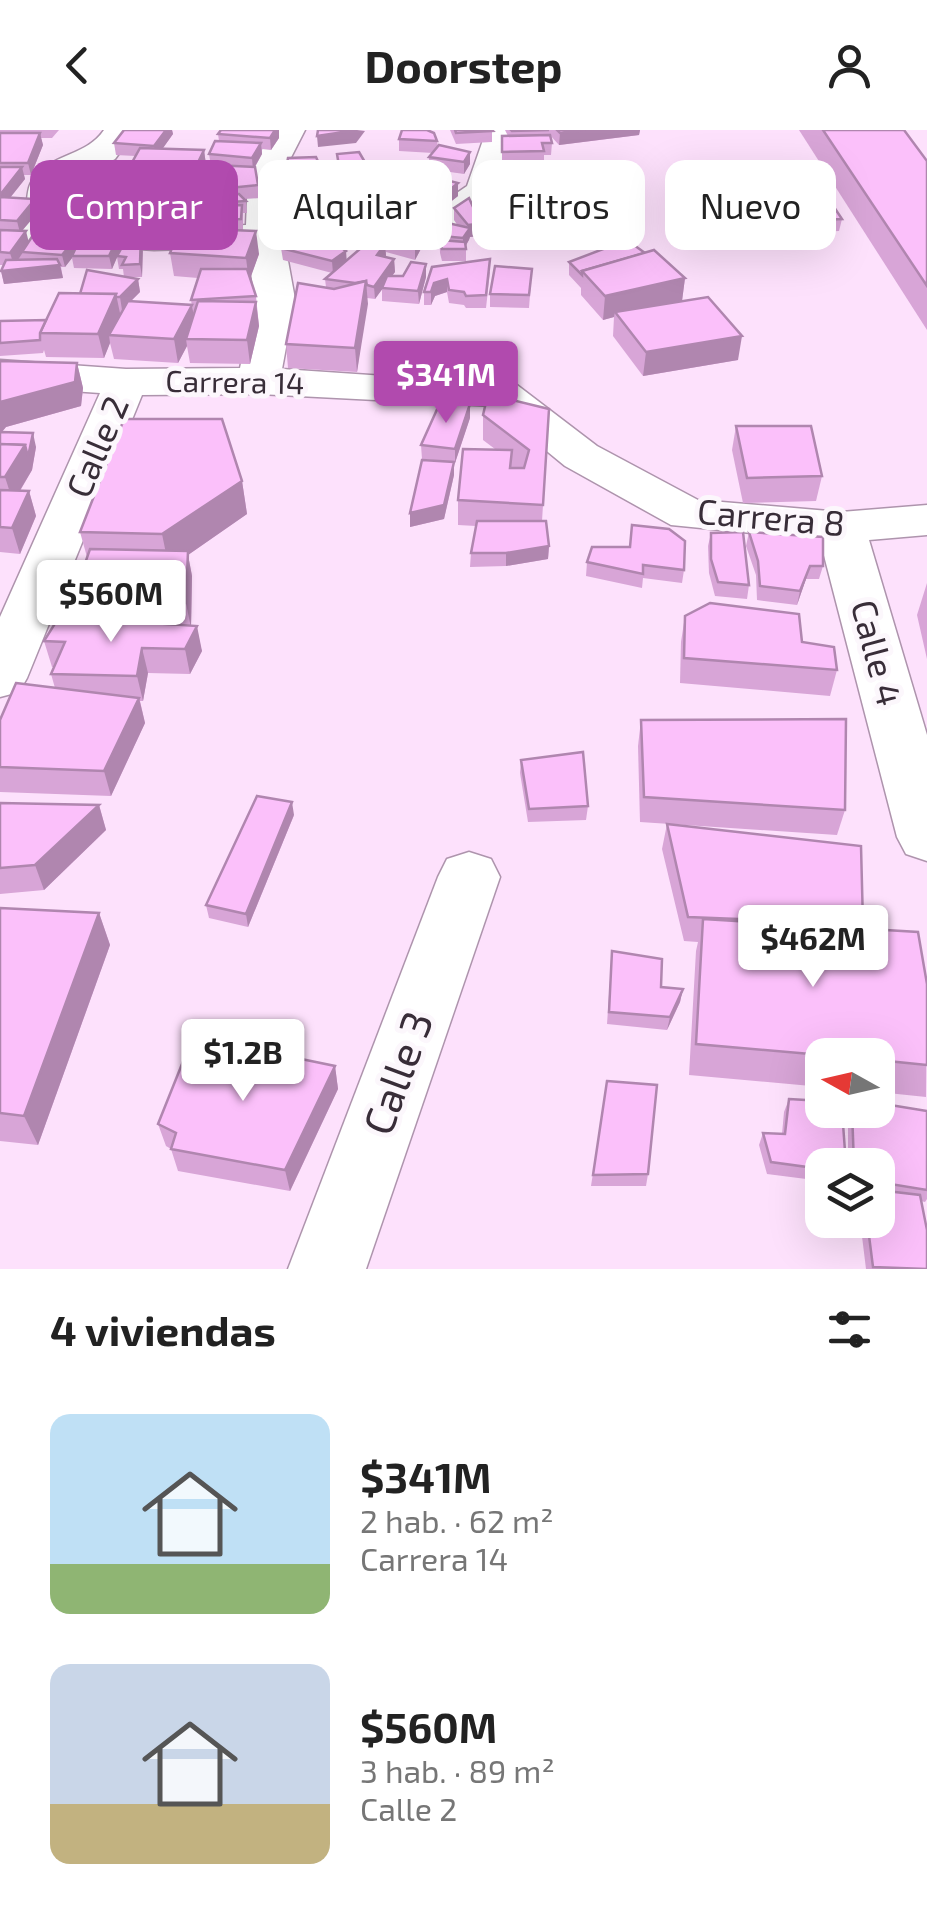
<!DOCTYPE html>
<html lang="es">
<head>
<meta charset="utf-8">
<style>
  body { margin:0; font-family:"Exo 2",sans-serif; background:#f2f2f2; color:#222; height:100vh; display:flex; flex-direction:column; font-size:38px; white-space:nowrap }
  * { box-sizing:border-box; margin:0 }
  p { font-size:32px; color:#767676 }
  .icon { flex:none; width:55px; height:55px; fill:none; stroke:currentColor; stroke-width:2; stroke-linecap:round; stroke-linejoin:round }
  .map { position:relative; height:1139px; overflow:hidden }
  .panel { display:flex; flex-direction:column; background:#fff; flex:1 }
  .panel>* { flex:none }
  .top-card { position:absolute; left:30px; top:30px; width:868px; height:90px; display:flex; gap:20px }
  .needle { width:65px; rotate:278deg }
  .buttons { position:absolute; left:805px; top:908px; display:grid; gap:20px }
  .buttons a { display:grid; place-items:center; width:90px; height:90px; border-radius:20px; background:#fff; box-shadow:0 10px 40px #0002; font-size:50px }
  .price { position:absolute; translate:-50% -85px; padding:0 22px; border-radius:10px; background:#fff; color:#222; font-size:32px; line-height:65px; filter:drop-shadow(0 2px 5px #0008) }
  .price::after { content:''; position:absolute; left:50%; top:60px; width:30px; height:22px; margin-left:-15px; background:inherit; clip-path:polygon(0 0,100% 0,50% 100%) }
  .price.current { background:#b14aae; color:#fff }
  ul { padding:0; list-style:none }
  li { display:flex; align-items:center; gap:30px; height:250px; padding:0 50px }
  li span { display:grid; place-items:center; flex:none; width:280px; height:200px; border-radius:20px; color:#555 }
  li>.icon { margin-inline-start:auto }
  span .icon { width:120px; height:120px; fill:#fffc; stroke-width:1 }
  li b { font-size:42px }
  h2 { display:flex; justify-content:space-between; align-items:center; height:120px; padding:0 50px; font-size:42px }
  .pill { padding:0 35px; border-radius:20px; background:#fff; box-shadow:0 10px 40px #0002; font-size:35px; line-height:90px }
  .pill.current { background:#b14aae; color:#fff }
  header { display:flex; justify-content:space-between; align-items:center; height:130px; padding:0 50px; background:#fff; font-size:45px; font-weight:700 }
  .map>svg:first-child { display:block }
</style>
</head>
<body>
<header><svg class="icon" aria-label="back" viewBox="0 0 24 24"><path d="M15 5l-7 7 7 7"/></svg>Doorstep<svg class="icon" aria-label="person" viewBox="0 0 24 24"><circle cx="12" cy="8" r="4"/><path d="M4 21q1-7 8-7t8 7"/></svg></header>
<div class="map">
<svg width="927" height="1139" viewBox="0 0 927 1139">
  <rect width="100%" height="100%" fill="#fde1fc"/>
  <g fill="none" stroke-linecap="round" stroke-linejoin="round">
    <g stroke="#ae94ad" stroke-width="3">
      <g id="minor">
        <path d="M104 0H136L115 29 62 58 61 81 55 93 154 98 246 95 248 45 273 0H305L282 45V76L328 68 400 94 422 87 467 56 482 13 483 0H515L516 13 501 61 448 103 399 117 325 90 282 98 295 169 282 239 517 255 597 316 698 370 841 382 927 375V405L869 410 927 605V731L906 724 897 707 820 410 671 395 565 336 492 276 259 264 142 265 27 548 19 562 0 567V487L100 263 0 256V230L126 239 240 238 255 169 247 117 154 120 18 111 13 103C17 96 23 89 25 82 29 67 25 57 37 44 57 23 87 25 104 0Z"/>
        <path d="M469 722 491 729 500 747 366 1139H288L438 747 447 729Z"/>
      </g>
    </g>
    <use href="#minor" fill="#fff" fill-rule="evenodd"/>
  </g>
  <g fill="#d8a5d7" fill-rule="evenodd">
    <path d="M0 0H59L52 8H41L43 15 31 45H24L25 49 10 68 35 69 38 82 22 101 28 112 58 100 55 90 66 74 65 69 109 54 111 61 127 62 124 47 136 26 116 25 114 13 166 0H172L173 4 162 19 204 20 207 42 197 64H200L199 61 213 36H211L209 24 219 11 218 4 279 8 271 20 262 19V24L255 37 260 68 244 69 246 71 247 83H243V100L259 124 250 148 256 166 259 196 250 234 190 233 187 216 178 233 114 229 110 213 104 228 46 227 44 220 43 223 0 226V191L46 190 80 164 124 147 123 139H119L117 127 112 139 74 138 72 128 65 137H61L63 148 4 154 1 141 4 135H0ZM170 71H174L175 92 177 104H178L170 123 174 146 198 148 191 170 193 183 195 182 194 186 192 175 131 171 140 162 138 149 129 147H142L143 115 141 103H162L171 79ZM118 84 137 85 131 91 134 103 120 122 123 114 122 105H123Z"/>
    <path d="M450 0H492V12L456 14Z"/>
    <path d="M505 0H640L639 5 559 15 549 4 552 13 551 25H544V33L502 34V6H508Z"/>
    <path d="M799 0H904L927 31V200Z"/>
    <path d="M399 9 437 11 438 17 470 22V34L464 44 429 39V27L433 23 399 21Z"/>
    <path d="M337 24 366 34V41L378 47 379 53 408 55V61L458 53V66L425 92 395 82 394 77 377 89 347 78V73L341 75 355 81 356 89 424 113 415 130 386 122V127L394 129 395 142 392 146 426 147 419 174 382 171V159L375 169 367 168 357 242 288 238 286 214 326 157 325 149 332 143 283 130 281 118 347 130 363 116 343 111 342 102 331 109 314 84 313 72 337 74 330 59 329 47 339 43Z"/>
    <path d="M324 45 325 57H320L321 67 284 71 282 49Z"/>
    <path d="M498 55 542 57 561 63V75L509 85 504 78 505 93 485 92 486 105 470 107 466 116V131H442L440 123 439 91 458 96 454 90V78L475 79V69L498 65Z"/>
    <path d="M807 70 842 89 839 101 817 102 804 82Z"/>
    <path d="M645 123 685 148 682 171 738 230 643 246 613 206 614 187 603 190 581 165V158L569 145V132Z"/>
    <path d="M432 137 490 142 486 178H466L464 175 449 173 447 162 435 166 431 175H424V162Z"/>
    <path d="M532 139 529 178 490 177V164Z"/>
    <path d="M0 231 77 233 83 258 81 276 6 297 2 302 36 317 32 340 20 361H29L36 386 20 424 0 422Z"/>
    <path d="M549 279 542 391 549 416 548 429 506 436 470 437 471 423 476 396 458 395V370L495 319 483 310V285Z"/>
    <path d="M470 288 455 333H454V345L444 389 410 397V383L443 331 422 329 421 315Z"/>
    <path d="M736 296 822 346 816 371 743 373 732 320Z"/>
    <path d="M242 351 247 384 188 425 192 446 191 496 202 521 190 544 148 543 143 571H140L145 593 111 666 0 662V590L55 558 51 544 54 537H52L44 511 90 489 84 466 87 461 82 442 87 427 80 402Z"/>
    <path d="M749 402 823 436 819 449H806L797 475 757 470 756 445 746 416Z"/>
    <path d="M711 403 749 455 747 469 715 466 709 443 708 416Z"/>
    <path d="M592 417 684 440 682 453 643 448 642 458 586 446 587 432Z"/>
    <path d="M927 453V529L917 485Z"/>
    <path d="M685 486 802 512 837 540 830 566 680 553 681 512Z"/>
    <path d="M641 590 845 680 837 705 640 692 638 616Z"/>
    <path d="M521 630 588 676 586 690 528 692 520 643Z"/>
    <path d="M0 673 99 675 106 700 44 760 0 764Z"/>
    <path d="M294 685 248 797 209 788 206 775Z"/>
    <path d="M667 694 863 794 861 798 927 854 926 967 878 962V925H822V957L689 945 696 821 698 812 684 811 662 719Z"/>
    <path d="M0 778 99 783 110 815 38 1015 0 1011Z"/>
    <path d="M612 821 661 857 683 859 680 872 667 900 607 894Z"/>
    <path d="M220 921 335 936 338 959 290 1061 178 1041 171 1019 166 1016 158 994Z"/>
    <path d="M607 951 648 1044 646 1056H591Z"/>
    <path d="M789 969 822 1035V1051L767 1044 759 1015 763 1003 782 1004 784 982Z"/>
    <path d="M848 980 927 981V1069L925 1072 921 1071 927 1139H866L860 1090H878V1035H848Z"/>
  </g>
  <g fill="#b086af">
    <path d="M166 0H172L173 4 156 28 154 16Z"/>
    <path d="M275 0H279V8L271 20 270 8Z"/>
    <path d="M357 0 365 1 356 13 318 17 317 6Z"/>
    <path d="M585 0H640L639 5 559 15 560 3Z"/>
    <path d="M40 3 43 15 31 45 28 33Z"/>
    <path d="M261 13 262 24 253 40 252 28Z"/>
    <path d="M204 20 207 42 193 72 190 49Z"/>
    <path d="M470 22V34L464 44V32Z"/>
    <path d="M22 37 25 49 1 79 0 65Z"/>
    <path d="M319 45 321 67 284 71 282 49Z"/>
    <path d="M378 47 379 59 346 65 347 73 338 76V64Z"/>
    <path d="M458 53V66L425 92V80Z"/>
    <path d="M408 55 409 68 401 62 402 72 394 69V77L377 89V77Z"/>
    <path d="M542 55V67L561 63V75L509 85V72L503 64V72H500V60Z"/>
    <path d="M169 67 171 79 162 103 159 90Z"/>
    <path d="M35 69 38 82 20 103 17 91Z"/>
    <path d="M355 81 356 93 342 98V102L331 109 330 96Z"/>
    <path d="M486 93V105L470 107 469 110 463 120V108L468 101V95Z"/>
    <path d="M26 101 29 113 14 136 10 123Z"/>
    <path d="M121 101 123 114 112 139 109 126Z"/>
    <path d="M256 101 259 124 249 152 246 128Z"/>
    <path d="M424 101V113L415 130V117Z"/>
    <path d="M80 103 83 115 72 126V128L65 137 62 125Z"/>
    <path d="M141 103 143 115 142 147 140 134Z"/>
    <path d="M385 114 386 126 377 125Z"/>
    <path d="M346 121 347 134 333 144 332 131Z"/>
    <path d="M394 129 395 142 375 169 374 157Z"/>
    <path d="M426 134V147L419 174 418 161Z"/>
    <path d="M60 135 63 148 4 154 1 141Z"/>
    <path d="M685 148 682 171 615 182 614 187 603 190 605 166Z"/>
    <path d="M138 149 140 162 122 180 120 167Z"/>
    <path d="M447 149V162L435 166 431 175V162L434 153Z"/>
    <path d="M366 151 368 174 357 242 355 218Z"/>
    <path d="M116 164 121 188 109 205 110 213 104 228 98 204Z"/>
    <path d="M256 172 259 196 250 234 247 210Z"/>
    <path d="M192 175 196 199 186 209 187 216 178 233 174 209Z"/>
    <path d="M742 206 738 230 643 246 646 222Z"/>
    <path d="M77 233 83 258 81 276 6 297 0 304V272Z"/>
    <path d="M470 274V288L455 333V319Z"/>
    <path d="M33 303 36 317 32 340 13 372 5 347Z"/>
    <path d="M454 332V345L444 389 410 397V383Z"/>
    <path d="M242 351 247 384 188 425 192 446 191 498 186 473 169 438 162 404Z"/>
    <path d="M29 361 36 386 20 424 12 398Z"/>
    <path d="M549 416 548 429 506 436V423Z"/>
    <path d="M810 436 806 449 797 475 800 461Z"/>
    <path d="M197 496 202 521 190 544 185 519Z"/>
    <path d="M142 518 148 543 143 571 137 546Z"/>
    <path d="M139 568 145 593 111 666 104 641Z"/>
    <path d="M292 672 294 685 248 797 246 784Z"/>
    <path d="M99 675 106 700 44 760 35 735Z"/>
    <path d="M99 783 110 815 38 1015 24 986Z"/>
    <path d="M683 859 680 872 667 900 670 887Z"/>
    <path d="M335 936 338 959 290 1061 285 1040Z"/>
  </g>
  <g fill="#fbc0fa" stroke="#b086af" stroke-width="2.5">
    <path d="M124 0H166L154 16 114 13Z"/>
    <path d="M221 0H275L270 8 218 4Z"/>
    <path d="M318 0H357L317 6Z"/>
    <path d="M402 0H427L434 3 437 11 399 9Z"/>
    <path d="M455 0H492L493 1 456 3Z"/>
    <path d="M511 0H549L512 1Z"/>
    <path d="M557 0H585L560 3Z"/>
    <path d="M823 0H904L927 31V156Z"/>
    <path d="M0 3H40L28 33H0Z"/>
    <path d="M550 5 552 13H542L544 21 502 22V6Z"/>
    <path d="M215 11 261 13 252 28 209 24Z"/>
    <path d="M439 15 470 22 464 32 429 27Z"/>
    <path d="M140 18 204 20 190 49 124 47Z"/>
    <path d="M359 22 366 34 339 36 337 24Z"/>
    <path d="M316 27 324 45H319L316 39H286L288 28Z"/>
    <path d="M214 35 255 37 258 55 199 61Z"/>
    <path d="M357 36 378 47 338 64 329 47Z"/>
    <path d="M0 37H22L0 65Z"/>
    <path d="M285 39H316L319 45 282 49Z"/>
    <path d="M535 47 542 55 500 60 498 55Z"/>
    <path d="M438 48 458 53 425 80 394 69 405 65 401 62 421 59Z"/>
    <path d="M387 50 408 55 377 77 346 65Z"/>
    <path d="M75 52 109 54 105 61 146 63 141 73 65 69Z"/>
    <path d="M545 57 561 63 509 72 503 64Z"/>
    <path d="M175 64H239L246 71 172 76Z"/>
    <path d="M499 65 505 80 482 79 475 69Z"/>
    <path d="M0 67 35 69 17 91 0 90Z"/>
    <path d="M169 67 159 90 131 91 148 70Z"/>
    <path d="M469 68 474 79 481 82 486 93 468 95 454 78Z"/>
    <path d="M325 69 355 81 330 96 313 72Z"/>
    <path d="M807 70 830 71 842 89 819 90Z"/>
    <path d="M67 72 116 74 121 93 55 90Z"/>
    <path d="M242 75 241 89 175 92 177 77Z"/>
    <path d="M355 89 424 101 415 117 342 98Z"/>
    <path d="M439 91 470 98 463 108 441 106Z"/>
    <path d="M180 98 256 101 246 128 170 123Z"/>
    <path d="M37 99 58 100 48 118 63 101 80 103 62 125 22 122Z"/>
    <path d="M0 100 26 101 10 123 0 122Z"/>
    <path d="M84 100 121 101 109 126H72Z"/>
    <path d="M130 103H141L140 134 122 135 126 127 117 126Z"/>
    <path d="M290 109 317 115 334 113 346 121 332 131 281 118Z"/>
    <path d="M440 110 465 112 466 119H442Z"/>
    <path d="M627 110 645 123 582 141V145L569 132Z"/>
    <path d="M368 112 385 114 377 125 394 129 374 157 367 155 366 151 355 153 325 149Z"/>
    <path d="M654 120 685 148 605 166 582 141Z"/>
    <path d="M57 129 60 135 1 141 6 130Z"/>
    <path d="M490 129 486 165 466 166 464 162 449 160 447 149 434 153 431 162H424L432 137Z"/>
    <path d="M411 132 426 134 418 161 382 158 387 146H403Z"/>
    <path d="M495 136 532 139 529 165 490 164Z"/>
    <path d="M201 139H247L256 166 191 170Z"/>
    <path d="M87 140 138 149 120 167H115L116 164H80Z"/>
    <path d="M366 151 355 218 286 214 298 153 334 159Z"/>
    <path d="M59 163 116 164 98 204 40 203Z"/>
    <path d="M708 167 742 206 646 222 615 182Z"/>
    <path d="M128 171 192 175 174 209 109 205Z"/>
    <path d="M198 171 256 172 247 210 186 209Z"/>
    <path d="M46 190 40 203V210L0 213V191Z"/>
    <path d="M0 231 77 233 75 252 0 272Z"/>
    <path d="M488 264 549 279 543 375 458 370 463 319 512 320 510 338H524L529 320 483 285Z"/>
    <path d="M470 274 455 319 421 315 439 275Z"/>
    <path d="M124 289H222L242 351 162 404 80 402Z"/>
    <path d="M736 296H811L822 346 747 348Z"/>
    <path d="M0 302 33 303 28 327 25 315 0 314Z"/>
    <path d="M0 314 25 315 5 347H0Z"/>
    <path d="M422 330 454 332 444 375 410 383Z"/>
    <path d="M0 360 29 361 12 398 0 397Z"/>
    <path d="M477 391H546L549 416 506 423H471Z"/>
    <path d="M632 395 669 399 685 411 684 440 643 435V444L587 432 592 417H630Z"/>
    <path d="M743 402 749 455 718 452 711 429V403Z"/>
    <path d="M749 402 823 407V436H810L800 461 760 456 758 431Z"/>
    <path d="M90 419 188 421 186 473 84 466 97 443 82 442Z"/>
    <path d="M710 473 799 484 802 512 834 517 837 540 684 528 685 486Z"/>
    <path d="M59 487 197 496 185 519 142 518 137 546 51 544 65 512 44 511Z"/>
    <path d="M16 553 139 568 104 641 0 637V590Z"/>
    <path d="M846 589 845 680 644 667 641 590Z"/>
    <path d="M583 622 588 676 529 679 521 630Z"/>
    <path d="M257 666 292 672 246 784 206 775Z"/>
    <path d="M0 673 99 675 35 735 0 738Z"/>
    <path d="M667 694 861 716 863 794 688 787Z"/>
    <path d="M0 778 99 783 24 986 0 983Z"/>
    <path d="M703 789 918 802 927 854V935L878 930V925H822L696 914Z"/>
    <path d="M612 821 662 829 661 857 683 859 670 887 609 882Z"/>
    <path d="M190 914 220 921 238 916 335 936 285 1040 171 1019 176 1003 158 994Z"/>
    <path d="M607 951 657 955 648 1044 593 1045Z"/>
    <path d="M789 969 822 971V980H842L846 1035H822V1039L771 1032 763 1003 785 1004Z"/>
    <path d="M878 973 927 981V1060L878 1052V1035H854L852 980H878Z"/>
    <path d="M878 1060 920 1065 927 1100V1139L873 1137 867 1090H878Z"/>
  </g>
  <g text-anchor="middle" stroke-width="10" stroke-linejoin="round" paint-order="stroke">
    <g font-size="30" fill="#382d38" stroke="#fcf7fc">
      <text transform="translate(235 253) rotate(1)" y="10">Carrera 14</text>
    </g>
    <g font-size="35" fill="#382d38" stroke="#fcf7fc">
      <text transform="translate(98 317) rotate(-67)" y="12">Calle 2</text>
      <text transform="translate(771 388) rotate(5)" y="12">Carrera 8</text>
      <text transform="translate(876 523) rotate(75)" y="12">Calle 4</text>
    </g>
    <g font-size="42" fill="#382d38" stroke="#fcf7fc">
      <text transform="translate(398 943) rotate(-70)" y="15">Calle 3</text>
    </g>
  </g>
</svg>
<div class="buttons">
<a><svg class="needle" viewBox="-14 -14 28 28"><path d="M0-13l5 13h-10z" fill="#e53935"/><path d="M0 13l5-13h-10z" fill="#767676"/></svg></a>
<a><svg class="icon" aria-label="layers" viewBox="0 0 24 24"><path d="M12 4l9 5-9 5-9-5zM3 14l9 5 9-5"/></svg></a>
</div>
<b class="price current" style="left:446px;top:296px">$341M</b>
<b class="price" style="left:111px;top:515px">$560M</b>
<b class="price" style="left:813px;top:860px">$462M</b>
<b class="price" style="left:243px;top:974px">$1.2B</b>
<div class="top-card">
<a class="pill current">Comprar</a>
<a class="pill">Alquilar</a>
<a class="pill">Filtros</a>
<a class="pill">Nuevo</a>
</div>
</div>
<section class="panel">
<h2>4 viviendas<svg class="icon" aria-label="filters" viewBox="0 0 24 24"><path d="M4 7h16M4 17h16"/><circle cx="9" cy="7" r="2"/><circle cx="15" cy="17" r="2"/></svg></h2>
<ul>
<li><span style="background:linear-gradient(#bfe0f5 75%,#8fb573 0)"><svg class="icon" aria-label="home" viewBox="0 0 24 24"><path d="M3 11l9-7 9 7M6 9v11h12V9"/></svg></span><div><b>$341M</b><p>2 hab. · 62 m²</p><p>Carrera 14</p></div></li>
<li><span style="background:linear-gradient(#c9d6e8 70%,#c2b280 0)"><svg class="icon" aria-label="home" viewBox="0 0 24 24"><path d="M3 11l9-7 9 7M6 9v11h12V9"/></svg></span><div><b>$560M</b><p>3 hab. · 89 m²</p><p>Calle 2</p></div></li>
</ul>
</section>
</body>
</html>
